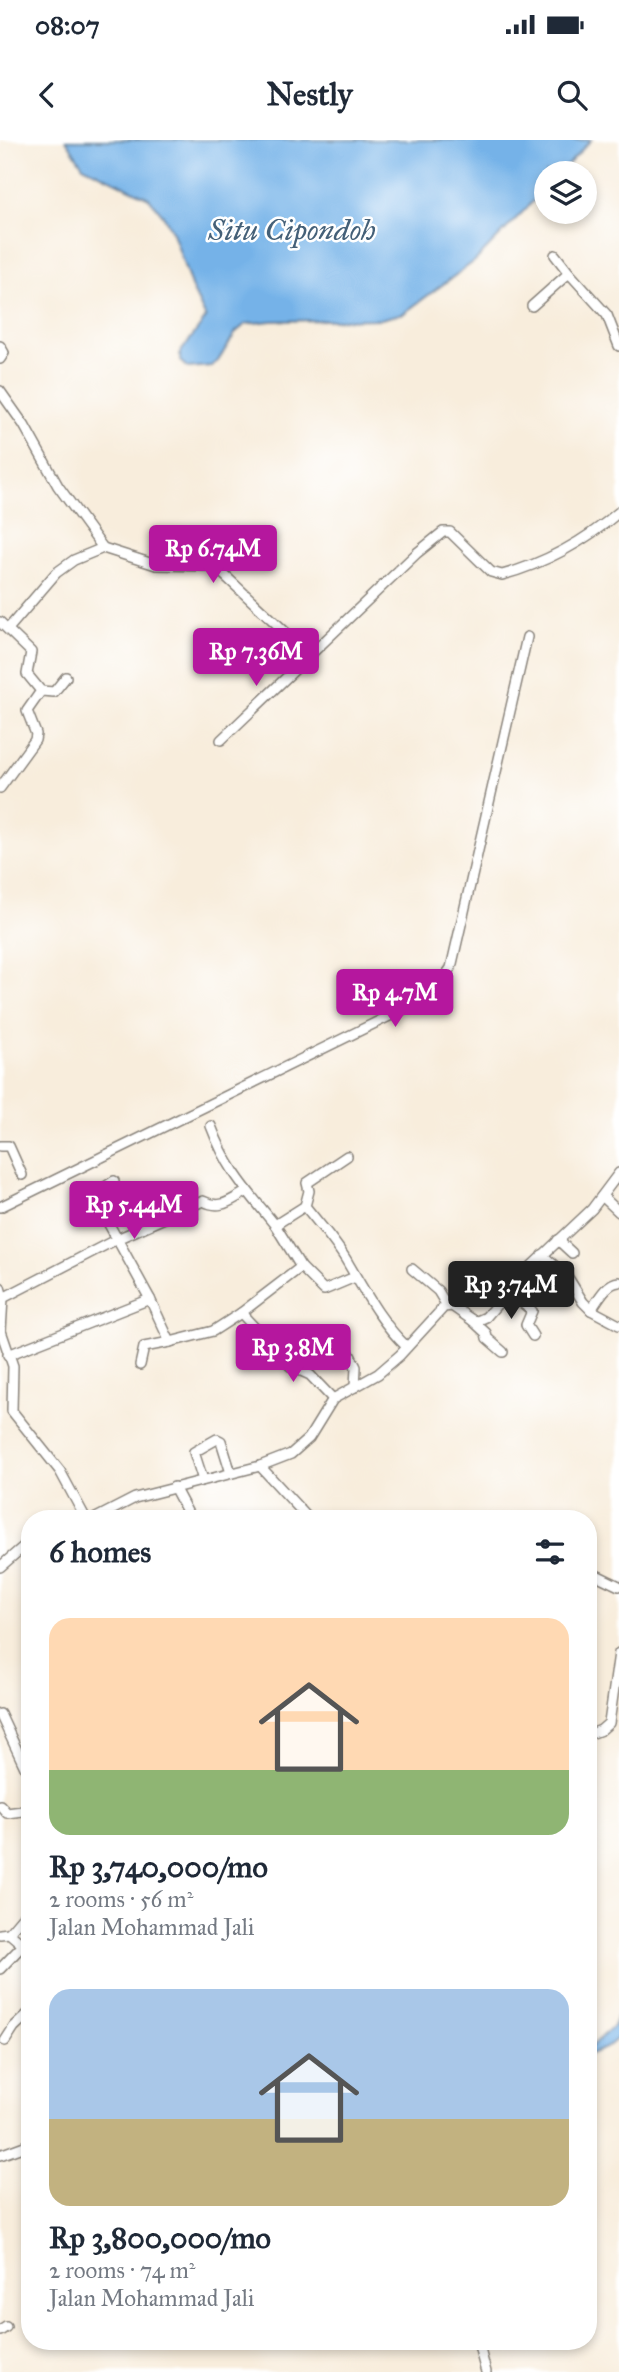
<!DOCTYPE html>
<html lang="en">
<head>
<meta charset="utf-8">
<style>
  body { margin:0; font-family:"IM FELL Great Primer",serif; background:#f2f2f3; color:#1f2937; height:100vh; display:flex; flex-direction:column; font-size:26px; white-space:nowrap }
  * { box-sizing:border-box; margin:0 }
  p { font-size:23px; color:#747a83 }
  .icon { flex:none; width:38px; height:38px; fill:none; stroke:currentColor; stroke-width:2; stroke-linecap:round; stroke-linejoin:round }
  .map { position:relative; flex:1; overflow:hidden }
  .drawer { position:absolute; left:21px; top:1370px; width:576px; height:840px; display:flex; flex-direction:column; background:#fff; border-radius:28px; box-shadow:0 4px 10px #0003 }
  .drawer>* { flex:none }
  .buttons { position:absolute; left:534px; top:21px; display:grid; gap:14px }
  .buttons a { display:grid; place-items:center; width:63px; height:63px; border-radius:50%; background:#fff; box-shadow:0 4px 10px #0003; font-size:35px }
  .price { position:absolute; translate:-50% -60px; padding:0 16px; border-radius:7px; background:#b5179e; color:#fff; font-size:23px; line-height:46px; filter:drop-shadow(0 2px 4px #0008) }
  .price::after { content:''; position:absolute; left:50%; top:42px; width:21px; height:16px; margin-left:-10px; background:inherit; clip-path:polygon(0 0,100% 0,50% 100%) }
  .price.selected { background:#222; color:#fff }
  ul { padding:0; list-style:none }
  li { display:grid; align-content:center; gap:14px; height:371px; padding:0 28px }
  li span { display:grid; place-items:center; height:217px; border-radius:21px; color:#555 }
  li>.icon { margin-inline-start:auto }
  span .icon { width:126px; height:126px; fill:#fffc; stroke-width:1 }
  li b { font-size:30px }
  h2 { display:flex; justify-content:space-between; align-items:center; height:84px; padding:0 28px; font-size:30px }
  .status { display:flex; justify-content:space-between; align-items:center; height:49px; padding:0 35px; background:#fff; direction:ltr }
  .status svg { height:19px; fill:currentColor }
  header { display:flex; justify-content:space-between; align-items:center; height:91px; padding:0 28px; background:#fff; font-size:32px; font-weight:700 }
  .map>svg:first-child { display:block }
</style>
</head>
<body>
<div class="status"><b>08:07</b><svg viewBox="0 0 49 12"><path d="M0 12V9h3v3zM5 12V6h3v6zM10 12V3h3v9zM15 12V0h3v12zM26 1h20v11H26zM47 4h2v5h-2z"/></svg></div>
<header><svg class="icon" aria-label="back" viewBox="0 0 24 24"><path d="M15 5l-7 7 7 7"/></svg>Nestly<svg class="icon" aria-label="search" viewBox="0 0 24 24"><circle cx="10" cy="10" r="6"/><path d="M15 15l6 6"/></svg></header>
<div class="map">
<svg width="619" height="2232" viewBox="0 0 619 2232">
  <rect width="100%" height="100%" fill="#fff"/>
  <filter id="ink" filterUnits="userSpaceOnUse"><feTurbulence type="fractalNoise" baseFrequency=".0143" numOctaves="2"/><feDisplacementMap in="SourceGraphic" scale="14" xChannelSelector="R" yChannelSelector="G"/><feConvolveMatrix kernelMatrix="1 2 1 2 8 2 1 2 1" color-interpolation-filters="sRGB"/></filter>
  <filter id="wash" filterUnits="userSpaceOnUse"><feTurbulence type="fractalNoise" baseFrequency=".00686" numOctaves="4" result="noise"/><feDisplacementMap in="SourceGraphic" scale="28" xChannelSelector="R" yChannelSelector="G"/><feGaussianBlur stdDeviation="1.57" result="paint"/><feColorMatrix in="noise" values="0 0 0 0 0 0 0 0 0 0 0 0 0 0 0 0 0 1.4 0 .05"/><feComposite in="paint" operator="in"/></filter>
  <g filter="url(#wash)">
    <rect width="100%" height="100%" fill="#f8eddc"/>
    <g fill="#75b2e8" stroke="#486782" stroke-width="2">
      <path d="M66 0H591L560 33H546V48L476 120 404 173 381 179 271 181 246 184 236 192 218 221 211 226 188 228 180 221V213L206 178 192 149 173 93 163 75 149 58 83 26Z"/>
      <path d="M619 1870V1897L606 1908 588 1915V1910L614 1885Z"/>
    </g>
  </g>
  <g filter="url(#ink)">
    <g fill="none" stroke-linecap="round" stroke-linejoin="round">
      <g stroke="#8a847c" stroke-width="12">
        <g id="minor">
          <path d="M555 115 569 133"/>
          <path d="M532 166 569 133 607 175 619 206"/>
          <path d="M0 206 4 213 0 219"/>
          <path d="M0 251 24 285 58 346 103 408"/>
          <path d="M0 482 31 512 27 534 41 551 27 571 36 594 35 600 0 648"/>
          <path d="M8 489 56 433 74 420 103 408 156 425 212 426 220 431 311 516"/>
          <path d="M41 551 54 552 66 537"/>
          <path d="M221 600 417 413 443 392H450L491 432 502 435C546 423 585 401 619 372"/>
          <path d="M211 986C228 1031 246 1049 275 1085"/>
          <path d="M0 1006H9L22 1035"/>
          <path d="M347 1016 307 1043 309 1051 305 1066C319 1084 337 1103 348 1123 365 1152 382 1184 407 1207"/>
          <path d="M114 1041 93 1055 150 1159"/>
          <path d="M602 1056 619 1072"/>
          <path d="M0 1067 420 861 438 847 451 828 527 497"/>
          <path d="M558 1100 572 1113"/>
          <path d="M542 1115 567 1136 583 1162 591 1170 619 1185"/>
          <path d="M301 1127 275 1085 305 1066"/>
          <path d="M412 1129 438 1151 447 1166"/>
          <path d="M0 1147 3 1158 1 1191 13 1226 12 1271 60 1331 86 1379"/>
          <path d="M508 1151 532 1171 526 1185 533 1196"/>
          <path d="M3 1158 117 1099 203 1061C221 1070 229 1061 246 1052"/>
          <path d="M591 1170C598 1160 606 1143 619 1142"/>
          <path d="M241 1173 290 1226 310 1235 333 1259"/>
          <path d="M472 1180 486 1193 487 1198 503 1212"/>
          <path d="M348 1211 356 1227 355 1247"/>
          <path d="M8 1215 150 1159 170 1202 213 1191 241 1173 301 1127 324 1150 355 1137"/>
          <path d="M140 1225 144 1207 170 1202"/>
          <path d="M260 1326 309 1379"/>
          <path d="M203 1340 194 1312 217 1299 221 1301 231 1333"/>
          <path d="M174 1347 191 1379"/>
          <path d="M94 1379 135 1358 260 1326 291 1314 309 1298 333 1259 378 1234 400 1215 444 1167 452 1166 472 1180 477 1181 486 1177 523 1134 592 1069 619 1033"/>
          <path d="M0 1427 30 1401"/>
          <path d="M588 1431 619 1446"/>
          <path d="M0 1574 30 1638"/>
          <path d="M588 1595 601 1590 609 1583 619 1513"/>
          <path d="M0 1665 7 1673 30 1670"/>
          <path d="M9 1793 30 1768"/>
          <path d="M0 1794 9 1793 30 1811"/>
          <path d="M0 1829 23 1805"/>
          <path d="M5 1901 14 1887 30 1872"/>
          <path d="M0 2015 30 2004"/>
          <path d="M0 2191 6 2187"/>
          <path d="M478 2202 486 2232"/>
        </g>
      </g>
      <use href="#minor" stroke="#fff" stroke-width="9"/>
    </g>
  </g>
  <g text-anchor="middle" stroke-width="5" stroke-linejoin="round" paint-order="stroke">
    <g font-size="30" font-style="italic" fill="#446078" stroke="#fff">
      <text x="292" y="100">Situ Cipondoh</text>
    </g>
  </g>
</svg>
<div class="buttons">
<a><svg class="icon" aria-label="layers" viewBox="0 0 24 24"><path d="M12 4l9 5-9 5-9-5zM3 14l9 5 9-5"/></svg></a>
</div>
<b class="price" style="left:213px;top:445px">Rp 6.74M</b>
<b class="price" style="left:256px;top:548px">Rp 7.36M</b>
<b class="price" style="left:395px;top:889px">Rp 4.7M</b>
<b class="price" style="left:134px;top:1101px">Rp 5.44M</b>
<b class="price selected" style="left:511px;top:1181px">Rp 3.74M</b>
<b class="price" style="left:293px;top:1244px">Rp 3.8M</b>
<section class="drawer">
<h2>6 homes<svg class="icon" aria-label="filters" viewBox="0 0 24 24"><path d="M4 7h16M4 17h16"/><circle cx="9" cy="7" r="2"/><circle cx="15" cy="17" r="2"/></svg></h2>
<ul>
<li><span style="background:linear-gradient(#ffd9b3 70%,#8fb573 0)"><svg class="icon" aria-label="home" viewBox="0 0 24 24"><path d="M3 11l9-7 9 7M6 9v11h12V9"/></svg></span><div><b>Rp 3,740,000/mo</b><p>2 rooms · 56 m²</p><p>Jalan Mohammad Jali</p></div></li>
<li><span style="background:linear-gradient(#a9c7e8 60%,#c2b280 0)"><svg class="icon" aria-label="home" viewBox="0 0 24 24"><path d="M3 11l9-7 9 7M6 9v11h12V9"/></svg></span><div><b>Rp 3,800,000/mo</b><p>2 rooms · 74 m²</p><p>Jalan Mohammad Jali</p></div></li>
</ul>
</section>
</div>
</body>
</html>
